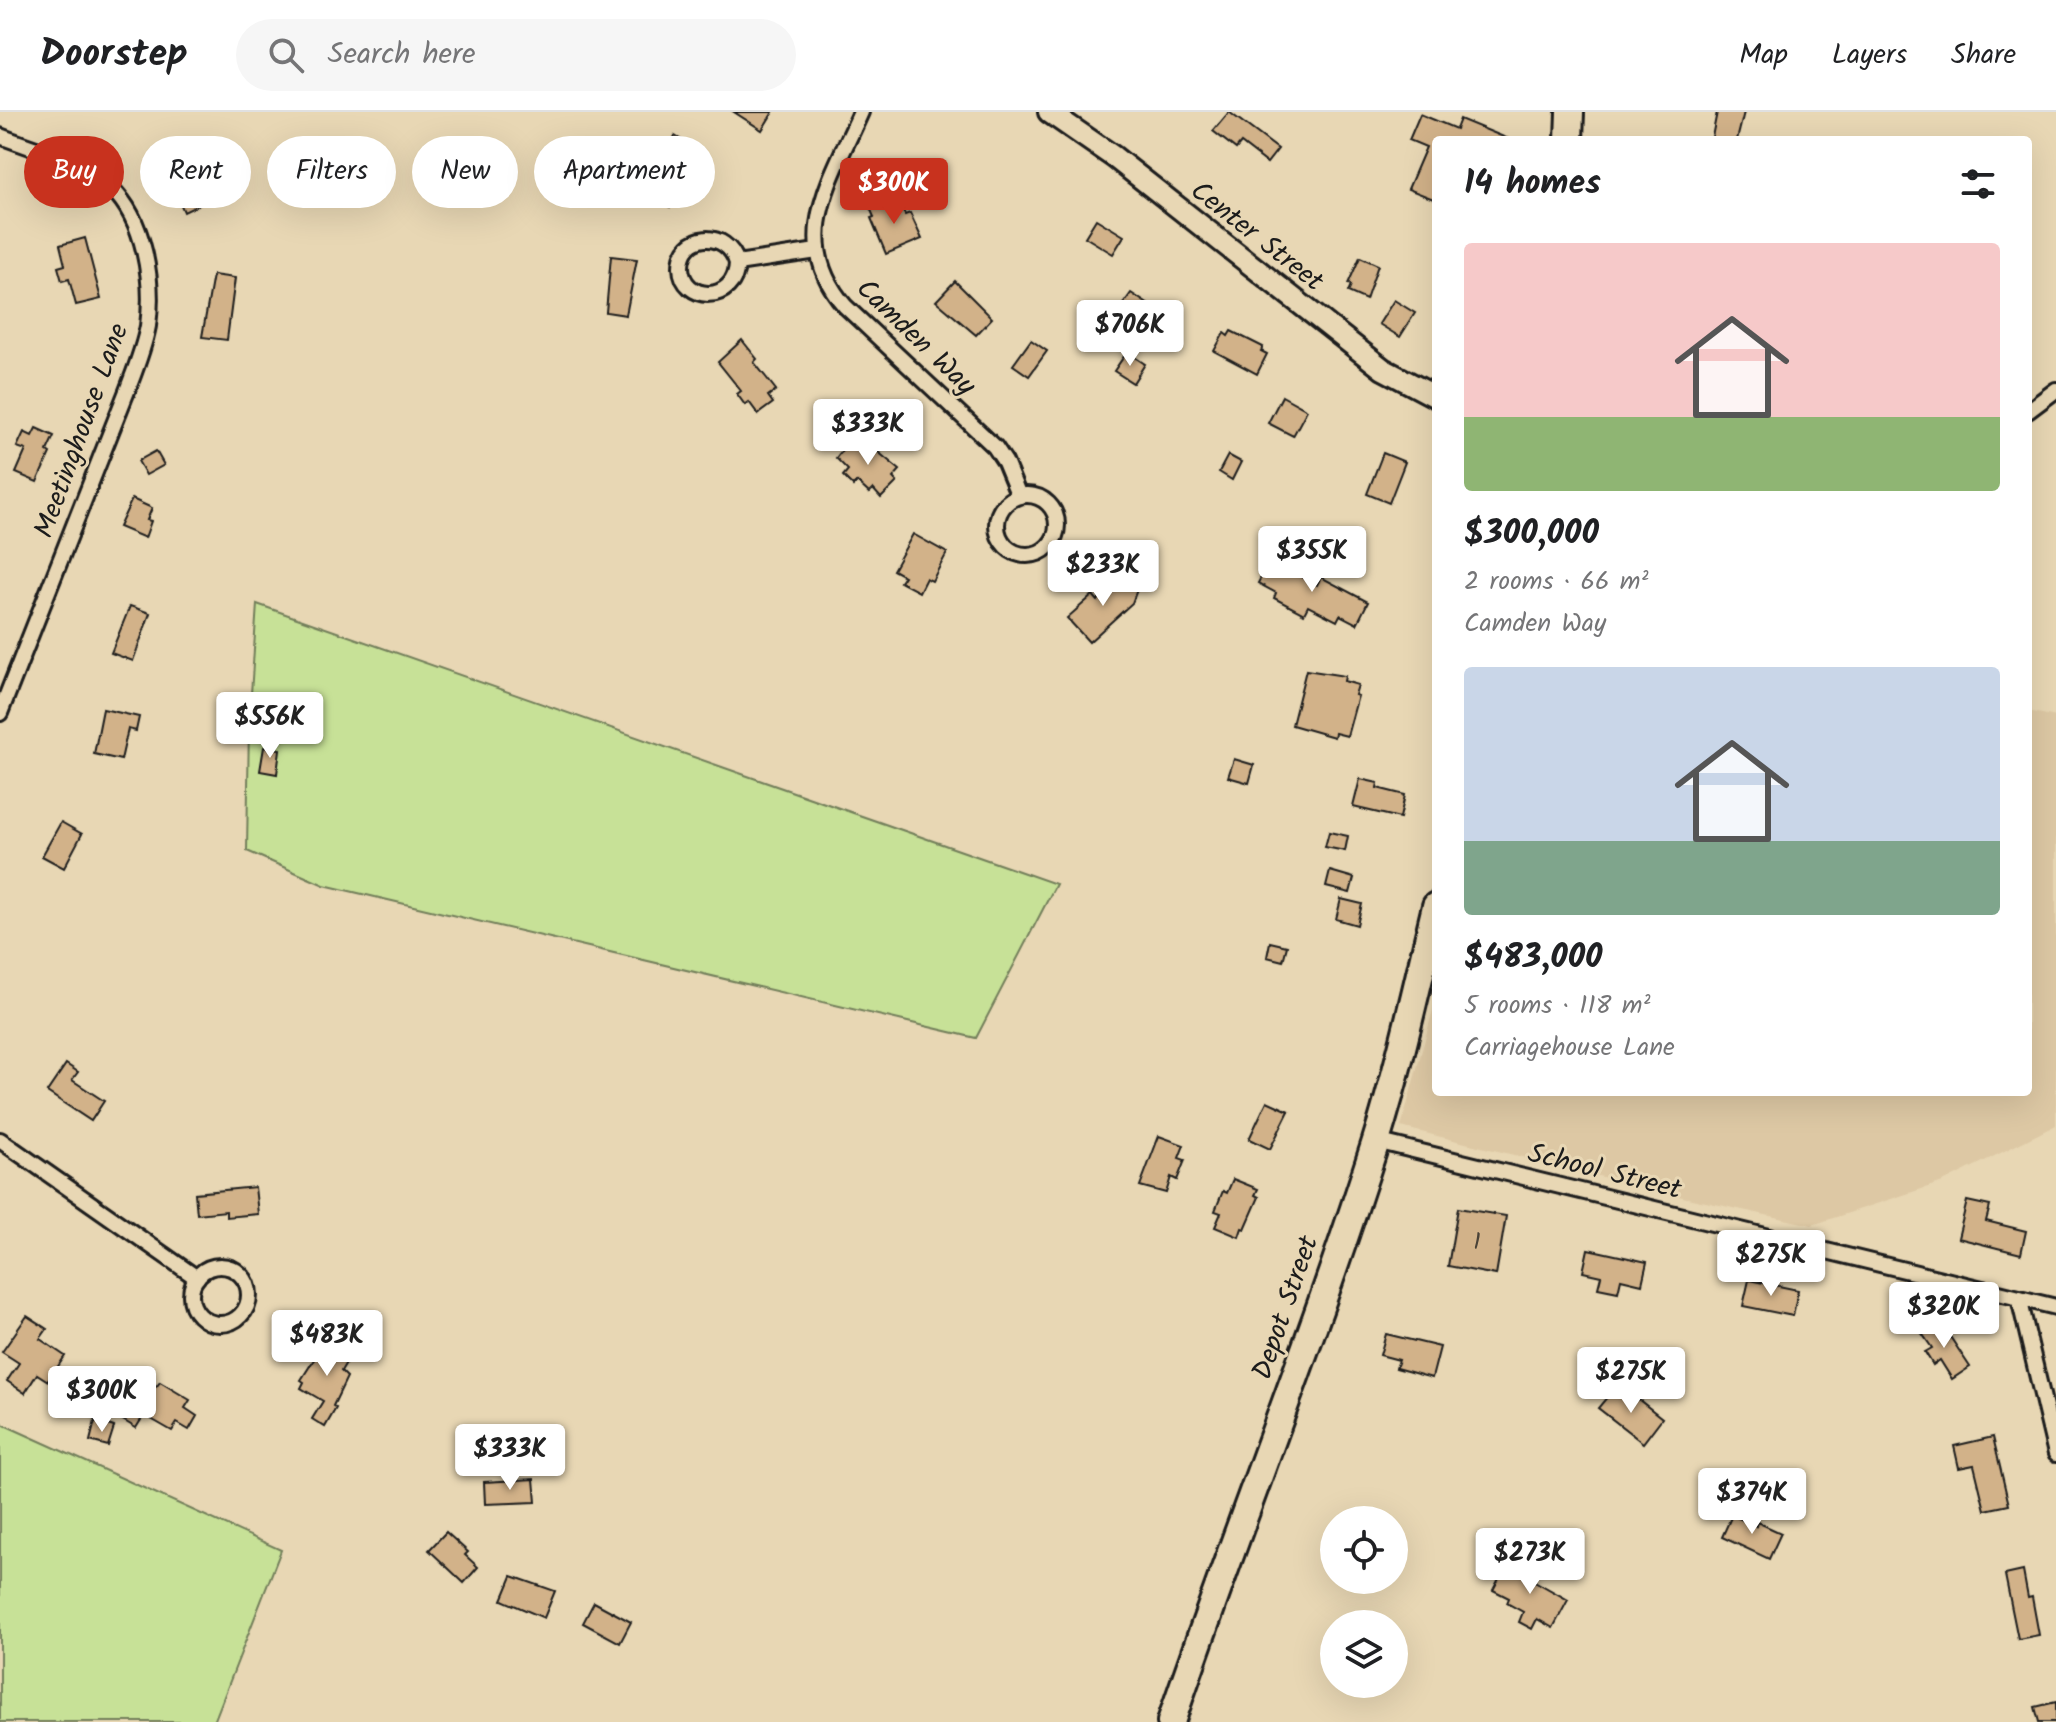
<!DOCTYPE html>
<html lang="en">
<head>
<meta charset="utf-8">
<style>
  body { margin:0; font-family:Kalam,sans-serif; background:#f6f6f6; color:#202124; height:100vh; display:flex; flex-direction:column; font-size:30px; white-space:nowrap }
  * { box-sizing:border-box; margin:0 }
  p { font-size:26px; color:#757577 }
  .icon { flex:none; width:44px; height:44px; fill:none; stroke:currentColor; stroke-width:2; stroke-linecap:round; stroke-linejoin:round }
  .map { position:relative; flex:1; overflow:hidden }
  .drawer { position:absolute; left:1432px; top:24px; width:600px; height:960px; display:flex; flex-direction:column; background:#fff; border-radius:8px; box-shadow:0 8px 32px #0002 }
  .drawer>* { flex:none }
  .guide { position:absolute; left:24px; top:24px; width:760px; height:72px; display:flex; gap:16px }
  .tools { position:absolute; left:1320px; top:1394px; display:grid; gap:16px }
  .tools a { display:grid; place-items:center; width:88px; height:88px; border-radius:50%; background:#fff; box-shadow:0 8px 32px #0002; font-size:40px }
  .price { position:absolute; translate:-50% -68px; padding:0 18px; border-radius:8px; background:#fff; color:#222; font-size:26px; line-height:52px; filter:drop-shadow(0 2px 4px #0008) }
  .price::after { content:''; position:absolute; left:50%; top:48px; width:24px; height:18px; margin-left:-12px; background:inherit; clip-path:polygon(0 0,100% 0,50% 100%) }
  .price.active { background:#c8321e; color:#fff }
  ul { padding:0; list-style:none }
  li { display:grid; align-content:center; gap:16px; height:424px; padding:0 32px }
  li span { display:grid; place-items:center; height:248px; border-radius:8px; color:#555 }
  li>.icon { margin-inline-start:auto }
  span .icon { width:144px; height:144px; fill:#fffc; stroke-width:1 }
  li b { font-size:34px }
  h2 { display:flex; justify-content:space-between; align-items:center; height:96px; padding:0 32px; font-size:34px }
  .chip { padding:0 28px; border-radius:36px; background:#fff; box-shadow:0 8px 32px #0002; font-size:28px; line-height:72px }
  .chip.active { background:#c8321e; color:#fff }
  header { display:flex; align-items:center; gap:48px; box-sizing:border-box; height:112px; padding:0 40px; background:#fff; border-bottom:2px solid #e0e0e0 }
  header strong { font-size:38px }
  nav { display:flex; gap:44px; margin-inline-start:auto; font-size:28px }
  .search { width:560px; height:72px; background:#f6f6f6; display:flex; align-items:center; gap:20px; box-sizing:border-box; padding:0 28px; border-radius:44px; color:#757577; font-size:30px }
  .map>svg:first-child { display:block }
</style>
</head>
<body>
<header>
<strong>Doorstep</strong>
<div class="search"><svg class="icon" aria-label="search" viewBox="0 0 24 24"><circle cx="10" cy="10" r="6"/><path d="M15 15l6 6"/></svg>Search here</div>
<nav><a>Map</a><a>Layers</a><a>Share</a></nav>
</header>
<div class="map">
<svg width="2056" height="1610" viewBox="0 0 2056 1610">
  <rect width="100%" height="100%" fill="#e8d7b4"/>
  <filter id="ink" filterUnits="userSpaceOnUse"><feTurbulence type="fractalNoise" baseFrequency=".0125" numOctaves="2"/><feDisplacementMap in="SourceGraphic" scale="16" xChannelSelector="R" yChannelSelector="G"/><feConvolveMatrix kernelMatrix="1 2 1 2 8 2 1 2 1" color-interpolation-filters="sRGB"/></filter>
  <g filter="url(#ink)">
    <path fill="#ddc8a4" d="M2028 599 2056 605V1013L1943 1070 1812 1113 1687 1086 1401 1015 1436 887V980H2028Z"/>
    <g fill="#c7e197" stroke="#727e5a" stroke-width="2">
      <path d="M257 492 1056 772 976 926 324 773 247 739 249 612Z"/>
      <path d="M0 1311 281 1438 214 1610H0Z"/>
    </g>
    <g fill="#d2b289" stroke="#1c1c1c" stroke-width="2">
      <path d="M734 0H773L762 18Z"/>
      <path d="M1229 0 1278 37 1267 51 1241 31 1236 37 1213 19Z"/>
      <path d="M1717 0H1744L1737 28H1714L1712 25Z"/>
      <path d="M1420 2 1456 17 1460 7 1511 28H1436V88L1408 77 1426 35 1409 28Z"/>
      <path d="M675 24 701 40 695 51 697 52 670 95 642 77 653 60 627 44 635 30 642 34 646 29 654 34 658 29 669 35Z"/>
      <path d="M188 29 203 61 199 63 211 87 184 100 159 43Z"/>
      <path d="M891 86 895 96 901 93 905 103 910 101 922 127 886 142 871 106 874 105 870 96Z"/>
      <path d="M1096 107 1124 124 1113 142 1085 125Z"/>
      <path d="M85 126 101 187 76 193 69 167 62 169 58 155 65 153 60 133Z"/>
      <path d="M611 144 637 147 626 203 606 200Z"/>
      <path d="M1360 145 1378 153 1366 188 1348 180 1351 173 1348 172Z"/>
      <path d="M213 163 235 166 227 228 202 225Z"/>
      <path d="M955 169 992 206 976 223 936 189Z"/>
      <path d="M1131 181 1149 193 1144 201 1158 211 1145 229 1114 205Z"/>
      <path d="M1394 188 1415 201 1400 225 1379 212Z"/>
      <path d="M1231 219 1263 235 1261 239 1267 242 1257 262 1214 239 1224 221 1228 224Z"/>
      <path d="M742 228 757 247 754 250 776 278 768 284 773 291 758 302 749 290 745 293 737 282 741 279 718 250Z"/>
      <path d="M1031 228 1047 239 1029 264 1013 253Z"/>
      <path d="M1127 240 1145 252 1133 271 1114 259Z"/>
      <path d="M1282 284 1307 298 1293 324 1268 311Z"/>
      <path d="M36 316 54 324 47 339 50 341 37 370 16 361 26 338 17 335 24 320 32 324Z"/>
      <path d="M860 325 900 358 893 366 897 370 881 386 873 377 869 381 857 370 853 374 843 364 848 358 836 346 851 327 856 329Z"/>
      <path d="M156 339 164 353 146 363 138 349Z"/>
      <path d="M1383 341 1405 350 1389 391 1367 382Z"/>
      <path d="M1228 343 1241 350 1232 368 1219 360Z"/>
      <path d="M132 387 152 396 147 408 151 409 145 426 119 415Z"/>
      <path d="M913 422 947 441 932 469 926 466 919 480 900 470 904 464 893 458Z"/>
      <path d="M1270 448 1317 473 1321 465 1368 490 1357 512 1340 503 1337 509 1308 494 1304 502 1274 486 1276 481 1258 471Z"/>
      <path d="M1112 464 1138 475 1132 491 1089 530 1067 506 1093 483 1098 489Z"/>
      <path d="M130 494 150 501 133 549 111 541Z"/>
      <path d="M1306 558 1345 564 1344 569 1358 573 1355 583 1358 584 1347 624 1335 621 1334 625 1292 613Z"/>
      <path d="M103 597 139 605 136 619 128 617 121 648 94 642Z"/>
      <path d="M264 635 280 637 277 662 260 659Z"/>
      <path d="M1234 647 1254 653 1249 671 1228 665Z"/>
      <path d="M1360 667 1378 671 1377 676 1405 683 1400 706 1353 695Z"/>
      <path d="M61 710 82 722 64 756 42 744Z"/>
      <path d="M1329 720 1348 724 1345 739 1325 735Z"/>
      <path d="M1330 759 1354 766 1350 781 1326 775Z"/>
      <path d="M1341 787 1362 792 1357 813 1336 807Z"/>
      <path d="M1270 830 1287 834 1283 849 1267 845Z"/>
      <path d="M66 952 78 960 72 968 104 989 91 1009 47 980Z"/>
      <path d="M1267 989 1289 999 1270 1037 1249 1027Z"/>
      <path d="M1159 1024 1184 1033 1179 1046 1185 1048 1177 1068 1171 1065 1166 1081 1140 1074Z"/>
      <path d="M1233 1067 1258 1077 1255 1083 1259 1085 1245 1117 1242 1116 1239 1125 1215 1115 1221 1101 1215 1099 1223 1079 1227 1081Z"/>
      <path d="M255 1075 258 1102 226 1105V1099L197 1102 195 1081Z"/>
      <path d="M1967 1089 1990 1094 1986 1109 2026 1119 2021 1142 1958 1126Z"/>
      <path d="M1458 1096 1506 1104 1496 1163 1448 1154Z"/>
      <path d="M1588 1137 1647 1150 1642 1172 1621 1167 1618 1180 1598 1176 1601 1164 1583 1160Z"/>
      <path d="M1749 1168 1798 1178 1793 1204 1743 1194Z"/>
      <path d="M27 1204 47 1217 40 1227 65 1244 48 1269 37 1262 25 1281 7 1269 19 1251 2 1240Z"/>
      <path d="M1939 1208 1970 1255 1952 1267 1940 1248 1933 1253 1925 1240 1932 1236 1921 1220Z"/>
      <path d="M1386 1222 1440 1235 1432 1266 1396 1256 1399 1248 1380 1243Z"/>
      <path d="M332 1227 353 1239 341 1259 347 1265 333 1294 336 1296 325 1315 312 1307 323 1289 301 1276 304 1270 301 1268 325 1230 329 1232Z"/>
      <path d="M135 1260 157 1274 160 1270 190 1288 185 1296 197 1304 189 1318 177 1311 172 1319 144 1303 136 1316 116 1304 129 1282 124 1279Z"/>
      <path d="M1613 1278 1629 1290 1634 1284 1662 1306 1643 1331 1598 1296Z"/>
      <path d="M95 1309 114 1315 108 1334 90 1329Z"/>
      <path d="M1993 1325 2009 1393 1985 1398 1974 1353 1959 1356 1954 1334Z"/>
      <path d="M534 1367 536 1390 485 1392 484 1370Z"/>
      <path d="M1732 1403 1756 1414 1757 1410 1781 1421 1769 1447 1722 1425Z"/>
      <path d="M446 1420 468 1440 465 1443 478 1455 464 1471 429 1438Z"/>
      <path d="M1522 1449 1537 1457 1531 1467 1568 1488 1553 1516 1537 1507 1532 1517 1519 1510 1523 1500 1507 1491 1509 1486 1493 1478 1505 1455 1516 1460Z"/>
      <path d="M2023 1459 2028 1486 2032 1485 2039 1523 2018 1527 2005 1463Z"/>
      <path d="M512 1464 555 1479 544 1506 502 1488Z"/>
      <path d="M594 1490 631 1510 620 1531 583 1511Z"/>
      <path d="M2056 1590V1610H2039L2035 1595Z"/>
    </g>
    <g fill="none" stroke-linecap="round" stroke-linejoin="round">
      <g stroke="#1c1c1c" stroke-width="20">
        <g id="street">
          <path d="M861 0C832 66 788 129 845 194L995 335 1005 350 1019 384"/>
          <path d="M0 24C36 38 82 49 111 76 145 108 154 170 148 214 144 236 135 258 127 279L0 601"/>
          <path d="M737 151C736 192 682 191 681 155 681 120 727 117 737 151L817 139"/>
          <path d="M2028 299 2056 278"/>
          <circle cx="1027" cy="413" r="30"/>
          <path d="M0 1028 197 1166"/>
          <path d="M1376 1029 2056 1195"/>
          <circle cx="220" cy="1183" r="29"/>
          <path d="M2019 1186 2056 1342"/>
        </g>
      </g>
      <g stroke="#1c1c1c" stroke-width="26">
        <path id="secondary" d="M1049 0 1114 45 1383 257 1436 285"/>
      </g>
      <g stroke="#1c1c1c" stroke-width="32">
        <g id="highway">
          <path d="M1569 28 1570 0"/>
          <path d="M1171 1610C1237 1415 1314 1225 1376 1029 1400 952 1417 873 1436 794"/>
        </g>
      </g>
      <use href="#street" stroke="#e8d7b4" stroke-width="14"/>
      <use href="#secondary" stroke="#e8d7b4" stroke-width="20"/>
      <use href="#highway" stroke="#e8d7b4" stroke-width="26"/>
    </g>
  </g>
  <g text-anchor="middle" stroke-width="6" stroke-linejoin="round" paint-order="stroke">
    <g font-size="24" fill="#4a4237">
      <text x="1477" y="1137">1</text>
    </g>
    <g font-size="28" fill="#1c1c1c" stroke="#e8d7b4">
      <text transform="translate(1258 123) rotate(38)" y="10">Center Street</text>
      <text transform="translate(917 224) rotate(44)" y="10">Camden Way</text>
      <text transform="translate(80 318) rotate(-70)" y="10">Meetinghouse Lane</text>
      <text transform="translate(1605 1058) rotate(14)" y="10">School Street</text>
      <text transform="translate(1284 1195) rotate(-71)" y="10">Depot Street</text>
    </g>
  </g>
</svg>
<div class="tools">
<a><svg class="icon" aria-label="locate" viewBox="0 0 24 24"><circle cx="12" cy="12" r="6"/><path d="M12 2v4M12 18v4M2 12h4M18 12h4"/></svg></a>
<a><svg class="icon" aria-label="layers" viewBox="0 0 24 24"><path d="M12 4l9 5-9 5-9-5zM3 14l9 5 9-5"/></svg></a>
</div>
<b class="price active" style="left:894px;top:114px">$300K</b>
<b class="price" style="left:1130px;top:256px">$706K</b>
<b class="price" style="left:868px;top:355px">$333K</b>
<b class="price" style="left:1312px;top:482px">$355K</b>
<b class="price" style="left:1103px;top:496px">$233K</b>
<b class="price" style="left:270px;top:648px">$556K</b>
<b class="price" style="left:1771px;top:1186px">$275K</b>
<b class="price" style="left:1944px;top:1238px">$320K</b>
<b class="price" style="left:327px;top:1266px">$483K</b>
<b class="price" style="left:1631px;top:1303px">$275K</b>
<b class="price" style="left:102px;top:1322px">$300K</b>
<b class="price" style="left:510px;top:1380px">$333K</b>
<b class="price" style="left:1752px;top:1424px">$374K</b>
<b class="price" style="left:1530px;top:1484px">$273K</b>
<div class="guide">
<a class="chip active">Buy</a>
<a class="chip">Rent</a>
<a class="chip">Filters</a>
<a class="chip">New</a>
<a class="chip">Apartment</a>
</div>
<section class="drawer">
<h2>14 homes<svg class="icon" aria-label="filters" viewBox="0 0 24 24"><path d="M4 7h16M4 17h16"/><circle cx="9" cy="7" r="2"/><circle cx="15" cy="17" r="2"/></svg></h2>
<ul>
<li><span style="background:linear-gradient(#f6c9c9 70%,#8fb573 0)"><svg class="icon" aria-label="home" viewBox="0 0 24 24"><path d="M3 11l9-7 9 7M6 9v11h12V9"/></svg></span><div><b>$300,000</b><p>2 rooms · 66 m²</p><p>Camden Way</p></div></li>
<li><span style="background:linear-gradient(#c9d6e8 70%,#7fa58c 0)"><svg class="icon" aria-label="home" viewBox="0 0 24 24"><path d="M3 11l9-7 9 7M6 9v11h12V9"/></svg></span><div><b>$483,000</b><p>5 rooms · 118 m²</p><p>Carriagehouse Lane</p></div></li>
</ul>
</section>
</div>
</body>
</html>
